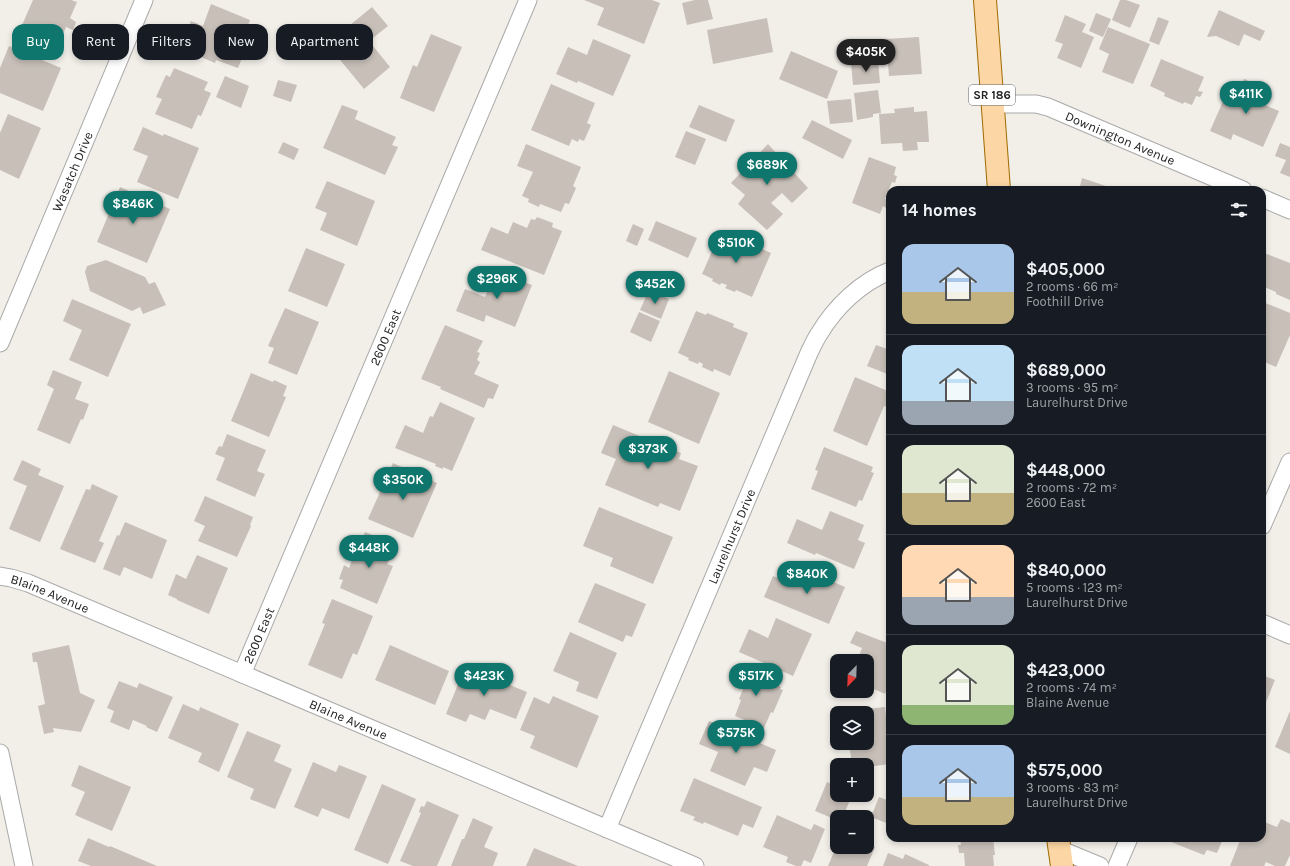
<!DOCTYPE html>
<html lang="en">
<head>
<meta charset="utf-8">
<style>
  body { margin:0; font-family:Karla,sans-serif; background:#242831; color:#f1f3f6; height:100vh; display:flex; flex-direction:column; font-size:15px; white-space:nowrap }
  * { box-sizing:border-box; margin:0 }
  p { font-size:13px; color:#9ea1a6 }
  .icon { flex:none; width:22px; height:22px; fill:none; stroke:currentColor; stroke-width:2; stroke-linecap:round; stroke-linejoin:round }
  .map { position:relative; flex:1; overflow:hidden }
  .panel { position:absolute; left:886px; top:186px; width:380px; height:656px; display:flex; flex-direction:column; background:#171b24; border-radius:12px; box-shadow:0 2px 6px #0003 }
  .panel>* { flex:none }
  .top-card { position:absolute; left:12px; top:24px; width:380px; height:36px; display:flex; gap:8px }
  .needle { width:26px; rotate:203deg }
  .buttons { position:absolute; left:830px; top:654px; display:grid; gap:8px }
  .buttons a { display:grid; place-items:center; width:44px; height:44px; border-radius:8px; background:#171b24; box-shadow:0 2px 6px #0003; font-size:20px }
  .price { position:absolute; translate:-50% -34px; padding:0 9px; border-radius:14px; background:#0f766e; color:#fff; font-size:13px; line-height:26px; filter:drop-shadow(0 1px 2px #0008) }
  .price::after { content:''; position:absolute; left:50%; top:24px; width:12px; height:9px; margin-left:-6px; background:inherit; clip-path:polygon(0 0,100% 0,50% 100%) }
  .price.current { background:#222; color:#fff }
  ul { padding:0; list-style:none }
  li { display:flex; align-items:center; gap:12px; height:100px; padding:0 16px }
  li+li { border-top:1px solid #363941 }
  li span { display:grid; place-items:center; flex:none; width:112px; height:80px; border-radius:12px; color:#555 }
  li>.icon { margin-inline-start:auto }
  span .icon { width:48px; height:48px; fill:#fffc; stroke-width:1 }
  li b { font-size:17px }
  h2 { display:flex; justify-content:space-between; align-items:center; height:48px; padding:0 16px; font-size:17px }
  .chip { padding:0 14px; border-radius:12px; background:#171b24; box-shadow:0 2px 6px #0003; font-size:14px; line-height:36px }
  .chip.current { background:#0f766e; color:#fff }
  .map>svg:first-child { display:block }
</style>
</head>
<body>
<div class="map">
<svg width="1290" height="866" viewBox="0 0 1290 866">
  <rect width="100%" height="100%" fill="#f2efe9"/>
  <g fill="#c7bfb8">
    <path d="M33 0H71L77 2 70 18 76 22 73 30 66 27 57 48 19 32Z"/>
    <path d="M584 0H652L660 3 644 44 597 25 604 8Z"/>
    <path d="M695 0H708L713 19 687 25 682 3Z"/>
    <path d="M1120 0H1126L1140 5 1130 28 1112 20Z"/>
    <path d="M211 4 250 20 244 36 255 40 247 60 242 58 238 68 216 60 215 63 180 48 191 21 203 26Z"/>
    <path d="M372 7 388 26 369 41 390 67 364 89 327 44Z"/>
    <path d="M1219 10 1265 31 1260 41 1244 34 1239 46 1216 36 1207 37Z"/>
    <path d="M1096 13 1111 19 1103 37 1089 31Z"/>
    <path d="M1065 15 1086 24 1082 32 1094 37 1081 68 1057 58 1063 44 1055 41Z"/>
    <path d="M1158 17 1169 21 1159 45 1149 41Z"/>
    <path d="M767 18 773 52 713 64 707 30Z"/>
    <path d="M1108 27 1150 44 1133 84 1102 72 1109 54 1099 49Z"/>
    <path d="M431 34 462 47 434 112 400 98 413 65 417 67Z"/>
    <path d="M919 37 922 74 889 76 886 39Z"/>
    <path d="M593 39 631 55 613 96 578 81 577 83 556 74 568 47 587 55Z"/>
    <path d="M9 46 61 68 43 111 0 93V68Z"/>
    <path d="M791 51 838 71 827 99 779 79Z"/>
    <path d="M1161 59 1204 77 1198 91 1203 92 1200 97 1196 96 1192 105 1184 102 1183 104 1164 96 1165 93 1150 86Z"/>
    <path d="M878 60 880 83 853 85 851 63Z"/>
    <path d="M174 68 208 82 204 90 211 93 201 116 198 115 192 129 155 114 162 99 156 97 166 75 170 77Z"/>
    <path d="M225 76 249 86 241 108 216 97Z"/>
    <path d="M1244 79 1267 88 1260 103 1279 111 1263 147 1233 134 1231 140 1210 131 1227 92 1237 96Z"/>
    <path d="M278 80 297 85 291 102 273 96Z"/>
    <path d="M551 84 595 103 587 123 591 125 584 141 579 139 578 142 572 139 569 146 531 130Z"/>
    <path d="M878 90 881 113 873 114V117L857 120 854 93Z"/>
    <path d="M851 99 853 122 830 124 827 101Z"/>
    <path d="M342 105 358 111 355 119 396 137 392 145 398 147 385 175 323 148Z"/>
    <path d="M699 105 735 120 726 142 689 127Z"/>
    <path d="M914 107V112L927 111 929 142H917L918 150 903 151 902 143 881 144 879 114 895 113 894 109Z"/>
    <path d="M8 114 41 128 19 179 0 170V133Z"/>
    <path d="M812 120 852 140 843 159 802 138Z"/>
    <path d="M143 127 163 136 164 134 199 148 178 199 137 182 148 156 133 150Z"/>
    <path d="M686 131 706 139 695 165 675 157Z"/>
    <path d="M283 142 299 149 294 160 278 153Z"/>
    <path d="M1280 143 1290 147V177L1280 173 1286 160 1275 156Z"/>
    <path d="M526 144 581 167 573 186 576 188 569 204 565 203 561 212 540 204 539 207 528 202 529 199 522 196 533 172 517 166Z"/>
    <path d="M768 144 808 188 792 203 782 193 771 203 783 214 767 230 738 204 745 195 731 183Z"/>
    <path d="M869 157 896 167 894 175 897 176 895 183 892 182 885 199 889 201 886 208 883 206 880 214 852 203Z"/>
    <path d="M1082 178 1118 190H1079Z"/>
    <path d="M327 181 375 201 357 246 320 230 327 213 315 208Z"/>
    <path d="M120 187 170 209 147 263 97 242Z"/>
    <path d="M537 217 553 223 552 227 562 231 544 275 481 250 491 227 508 234 513 222 527 228 531 219 535 220Z"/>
    <path d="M656 221 697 238 688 258 648 240Z"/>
    <path d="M633 224 644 229 637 246 626 241Z"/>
    <path d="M721 231 771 253 752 297 736 290 735 292 725 288 727 285 721 283 720 285 712 281 713 279 702 274Z"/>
    <path d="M306 248 345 264 327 307 288 291Z"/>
    <path d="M1262 252 1290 263V300L1276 294V292L1262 286Z"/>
    <path d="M106 260 145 277 149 284 155 282 166 305 143 314 140 307 132 311 90 291 85 272 87 266Z"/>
    <path d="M496 271 532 285 515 327 486 315 484 322 456 311 465 289 485 297Z"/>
    <path d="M649 290 669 299 661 319 640 310Z"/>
    <path d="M72 299 131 324 108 377 69 360 82 330 63 321Z"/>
    <path d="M1263 302 1290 313V335L1276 367 1262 361V305Z"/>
    <path d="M285 308 319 322 297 375 268 363 274 348 268 346Z"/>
    <path d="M696 311 706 315 707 313 734 324 733 327 748 333 730 376 714 369 713 372 702 367 703 364 699 362 698 364 688 360 689 358 678 353Z"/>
    <path d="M639 312 660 321 651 342 630 332Z"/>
    <path d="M445 325 483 341 477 352 480 353 477 360 480 362 474 374 499 385 493 399 488 398 484 408 440 389 441 387 421 379Z"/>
    <path d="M876 345 890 350V375L867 366Z"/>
    <path d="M53 370 82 382 75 399 89 404 83 420 81 419 70 444 37 430 54 389 47 385Z"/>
    <path d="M669 371 720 393 699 444 648 422Z"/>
    <path d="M251 373 273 382 274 380 287 386 283 396 286 397 269 437 231 421Z"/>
    <path d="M855 377 890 392V408L884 406 867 446 833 431Z"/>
    <path d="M440 402 475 418 452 471 443 467V469L435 466 436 464 395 448 405 425 423 433 430 416 433 417Z"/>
    <path d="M613 425 681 453 679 459 698 466 680 511 660 503 658 507 605 485 616 459 601 453Z"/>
    <path d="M227 434 266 450 257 471 265 474 255 497 216 480 225 458 215 454 219 446 222 447Z"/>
    <path d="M824 447 873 467 871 472 874 473 862 501 859 500 856 507 811 489 818 471 815 470Z"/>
    <path d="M22 460 41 469 38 475 64 486 40 542 9 529 27 486 13 480Z"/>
    <path d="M393 463 437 483 413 538 368 519Z"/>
    <path d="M92 484 118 496 99 541 104 543 95 563 60 549 86 489 90 490Z"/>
    <path d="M205 496 253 517 250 525 251 526 237 557 198 541 205 526 194 521Z"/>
    <path d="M599 507 673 537 653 584 610 566 613 558 583 546Z"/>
    <path d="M830 511 864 525 858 540 865 543 854 569 816 553 815 555 787 543 797 519 822 530Z"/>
    <path d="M125 522 167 540 152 579 124 567 120 576 103 569 117 535 119 536Z"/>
    <path d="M365 532 396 545 387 564 393 566 377 604 340 588 343 580 339 579 344 565 349 568 356 550 357 551Z"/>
    <path d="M197 555 228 568 209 614 177 600V599L168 595 176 574 186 579Z"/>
    <path d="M799 567 845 587 829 624 764 597 773 576 792 584Z"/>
    <path d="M595 583 646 604 632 637 626 635 623 642 578 622Z"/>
    <path d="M332 599 373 616 357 655 353 653 342 679 308 665 325 624 322 623Z"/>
    <path d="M776 618 812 634 793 676 739 652 749 629 768 638Z"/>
    <path d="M856 631 890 644V681L885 694 867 686V661H857L862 648 850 643Z"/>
    <path d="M570 632 617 653 597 699 576 691 579 682 553 671Z"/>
    <path d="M69 645 80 693 95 700 81 732 53 728 54 732 44 734 38 706 45 704 37 662H33L32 653Z"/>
    <path d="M390 645 449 671 435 705 375 680Z"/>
    <path d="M465 667 527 692 516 719 490 709 485 720 470 714 466 722 446 714Z"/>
    <path d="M735 667 781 687 780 689 783 690 773 713 771 712 764 728 735 716 741 700 739 699 744 687 729 681Z"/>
    <path d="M1262 675 1275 680 1262 712Z"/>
    <path d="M119 681 137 688 139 683 173 697 157 732 146 727 147 726 133 720 129 730 110 722 114 711 107 708Z"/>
    <path d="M553 696 599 716 577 768 530 748 535 736 520 730 534 697 549 704Z"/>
    <path d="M183 704 199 711 200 707 239 724 219 772 198 762 202 753 168 738Z"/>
    <path d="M885 707 890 753V764L867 767V765H852L849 743H867V713H840V712Z"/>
    <path d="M1290 711V754L1275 747Z"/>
    <path d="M709 721 776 750 767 772 754 767 745 786 710 771 718 752 699 744Z"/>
    <path d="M247 731 281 745 274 761 292 769 275 809 250 799 254 789 227 777Z"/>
    <path d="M313 762 336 772 339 765 367 776 349 819 322 808 318 817 294 807Z"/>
    <path d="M79 765 131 787 112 831 75 815 85 792 71 786Z"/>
    <path d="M694 778 762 807 753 828 743 824 738 836 704 822 703 824 693 820 695 817 680 811Z"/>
    <path d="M827 782 837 787V795H852L843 817H837V820L815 811Z"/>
    <path d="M382 784 416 799 388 864 354 850Z"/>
    <path d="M879 797 890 801V822L889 824 871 817Z"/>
    <path d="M427 801 459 815 437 866H413L400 861 421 813 419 812 421 806 424 807Z"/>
    <path d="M777 815 811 830 814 824 825 829 811 863 804 860 801 866H796L786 862 788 857 763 847Z"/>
    <path d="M473 818 493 827 484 847 498 853 493 866H451L462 839H464Z"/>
    <path d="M1281 819 1290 823V855L1285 866H1275L1266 862 1264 866H1230L1241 838H1262V821L1277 827Z"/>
    <path d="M867 835 870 837 868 843 875 847 867 866H828L836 847H867Z"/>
    <path d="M88 838 109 847 110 846 157 866H91L78 861Z"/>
    <path d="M960 838H993L995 855H993L994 866H965L964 853H959L958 845H961Z"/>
    <path d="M1173 838H1216L1222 841 1217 853 1207 850 1204 855 1171 842Z"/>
    <path d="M534 848 578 866H526Z"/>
    <path d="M888 853 903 859 905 854 929 865V866H883Z"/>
  </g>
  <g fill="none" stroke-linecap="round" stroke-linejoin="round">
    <g stroke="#a9a9a9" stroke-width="19">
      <g id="minor">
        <path id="s1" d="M993 104H1036L1048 107 1243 190"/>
        <path d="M1262 198 1290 210"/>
        <path id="s2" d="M0 343 144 0"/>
        <path d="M1262 526 1290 462"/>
        <path id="s3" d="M0 576 11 578 28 583 695 866"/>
        <path d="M1262 623 1290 635"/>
        <path id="s4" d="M242 674 528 0"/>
        <path d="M0 753 24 866"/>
        <path id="s5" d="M607 829 809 353C812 347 815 340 819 334 835 307 861 282 890 271"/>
        <path d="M1059 849 1100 866"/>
        <path d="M1117 866 1129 838"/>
      </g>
    </g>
    <g stroke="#a06b00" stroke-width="24">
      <g id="primary">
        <path d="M985 0 999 190"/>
        <path d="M1058 838 1062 866"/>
      </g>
    </g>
    <use href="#minor" stroke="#fff" stroke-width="17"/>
    <use href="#primary" stroke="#fcd6a4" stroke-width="22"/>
  </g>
  <g text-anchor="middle" stroke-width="3" stroke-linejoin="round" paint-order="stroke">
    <rect fill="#fff" stroke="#646464" stroke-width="1" x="969" y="85" width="46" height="20" rx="3"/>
    <g font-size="12" font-weight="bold" fill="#222">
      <text x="992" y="99">SR 186</text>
    </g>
    <g font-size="13" fill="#222" stroke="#fff">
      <text dy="5" stroke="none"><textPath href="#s1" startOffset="134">Downington Avenue</textPath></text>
      <text dy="5" stroke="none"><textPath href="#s2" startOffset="186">Wasatch Drive</textPath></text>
      <text dy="5" stroke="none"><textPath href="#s4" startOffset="366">2600 East</textPath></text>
      <text dy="5" stroke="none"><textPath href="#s5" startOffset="318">Laurelhurst Drive</textPath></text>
      <text dy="5" stroke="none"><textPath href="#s3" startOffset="53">Blaine Avenue</textPath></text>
      <text dy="5" stroke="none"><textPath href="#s4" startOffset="42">2600 East</textPath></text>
      <text dy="5" stroke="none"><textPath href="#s3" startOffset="377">Blaine Avenue</textPath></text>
    </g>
  </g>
</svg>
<div class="buttons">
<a><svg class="needle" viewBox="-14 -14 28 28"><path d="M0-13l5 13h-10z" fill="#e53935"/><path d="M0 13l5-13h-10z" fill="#9ea1a6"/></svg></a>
<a><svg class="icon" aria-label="layers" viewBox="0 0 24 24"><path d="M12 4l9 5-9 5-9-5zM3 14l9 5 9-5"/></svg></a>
<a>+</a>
<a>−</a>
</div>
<b class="price current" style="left:866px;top:73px">$405K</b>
<b class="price" style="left:1246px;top:115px">$411K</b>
<b class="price" style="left:767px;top:186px">$689K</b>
<b class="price" style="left:133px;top:225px">$846K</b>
<b class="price" style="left:736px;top:264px">$510K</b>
<b class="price" style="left:497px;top:300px">$296K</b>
<b class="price" style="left:655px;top:305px">$452K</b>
<b class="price" style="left:648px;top:470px">$373K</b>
<b class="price" style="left:403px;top:501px">$350K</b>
<b class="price" style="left:369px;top:569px">$448K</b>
<b class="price" style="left:807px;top:595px">$840K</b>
<b class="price" style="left:484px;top:697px">$423K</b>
<b class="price" style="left:756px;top:697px">$517K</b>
<b class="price" style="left:736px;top:754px">$575K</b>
<div class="top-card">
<a class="chip current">Buy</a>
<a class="chip">Rent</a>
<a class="chip">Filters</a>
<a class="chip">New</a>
<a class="chip">Apartment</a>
</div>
<section class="panel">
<h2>14 homes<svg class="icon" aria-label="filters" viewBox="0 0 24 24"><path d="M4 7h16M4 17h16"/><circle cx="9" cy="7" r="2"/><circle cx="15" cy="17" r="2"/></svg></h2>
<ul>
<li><span style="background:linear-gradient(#a9c7e8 60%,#c2b280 0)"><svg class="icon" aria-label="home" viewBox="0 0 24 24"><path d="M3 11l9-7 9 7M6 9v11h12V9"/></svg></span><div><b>$405,000</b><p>2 rooms · 66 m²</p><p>Foothill Drive</p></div></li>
<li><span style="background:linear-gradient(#bfe0f5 70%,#9aa5b1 0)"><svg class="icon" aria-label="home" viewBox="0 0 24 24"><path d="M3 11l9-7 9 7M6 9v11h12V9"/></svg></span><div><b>$689,000</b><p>3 rooms · 95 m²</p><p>Laurelhurst Drive</p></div></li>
<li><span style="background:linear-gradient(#dfe7d0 60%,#c2b280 0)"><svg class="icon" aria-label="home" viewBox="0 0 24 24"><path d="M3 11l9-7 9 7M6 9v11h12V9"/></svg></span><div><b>$448,000</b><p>2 rooms · 72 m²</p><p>2600 East</p></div></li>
<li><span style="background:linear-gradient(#ffd9b3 65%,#9aa5b1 0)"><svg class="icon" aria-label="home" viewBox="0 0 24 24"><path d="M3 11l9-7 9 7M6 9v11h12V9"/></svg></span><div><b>$840,000</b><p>5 rooms · 123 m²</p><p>Laurelhurst Drive</p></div></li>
<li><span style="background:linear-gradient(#dfe7d0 75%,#8fb573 0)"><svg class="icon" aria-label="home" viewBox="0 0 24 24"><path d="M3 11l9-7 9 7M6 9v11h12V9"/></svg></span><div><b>$423,000</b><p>2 rooms · 74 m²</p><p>Blaine Avenue</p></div></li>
<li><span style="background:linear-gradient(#a9c7e8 65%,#c2b280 0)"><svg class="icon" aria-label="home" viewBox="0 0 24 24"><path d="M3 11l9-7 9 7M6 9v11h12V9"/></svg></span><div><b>$575,000</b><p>3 rooms · 83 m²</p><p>Laurelhurst Drive</p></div></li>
</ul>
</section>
</div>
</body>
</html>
